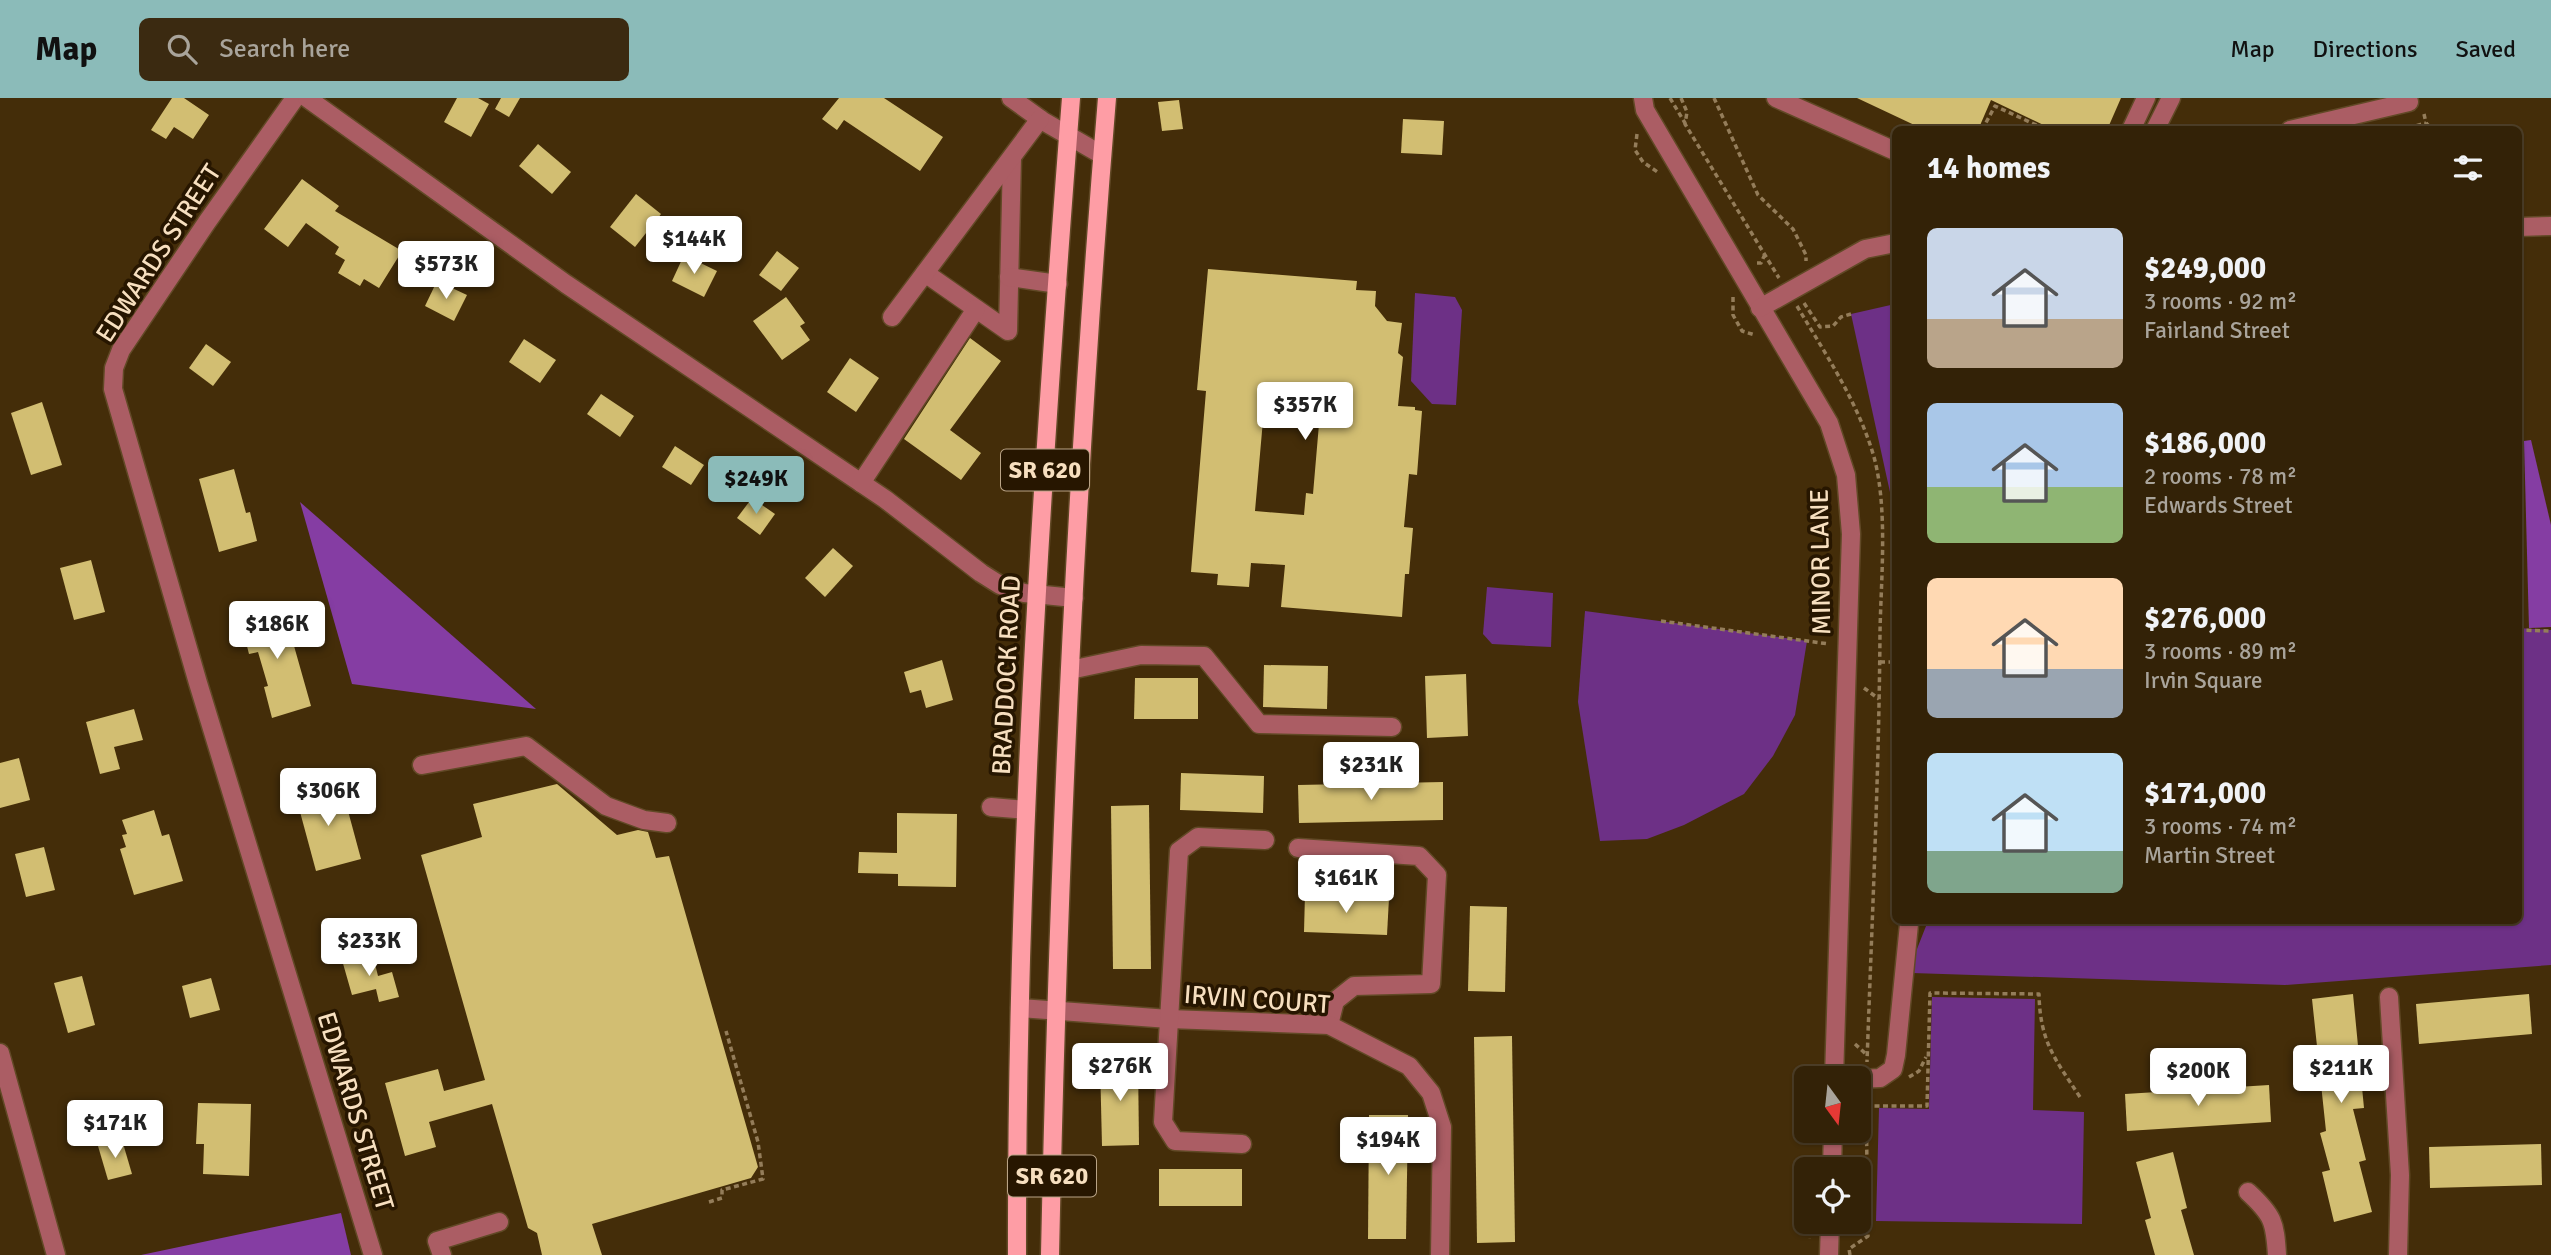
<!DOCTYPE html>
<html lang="en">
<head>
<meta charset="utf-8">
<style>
  body { margin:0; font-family:Signika,sans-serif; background:#3b2a11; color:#f1f3f6; height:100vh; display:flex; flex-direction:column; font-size:26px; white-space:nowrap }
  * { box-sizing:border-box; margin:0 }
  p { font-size:23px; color:#a9a49b }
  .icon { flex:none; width:38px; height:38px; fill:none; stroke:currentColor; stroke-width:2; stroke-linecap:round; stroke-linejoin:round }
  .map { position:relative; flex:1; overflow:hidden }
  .side { position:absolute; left:1892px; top:28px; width:630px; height:798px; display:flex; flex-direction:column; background:#332207; border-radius:10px; box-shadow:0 2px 5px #0004,0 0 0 2px #4e3f28 }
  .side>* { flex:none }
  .needle { width:46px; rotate:165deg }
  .tools { position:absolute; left:1794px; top:968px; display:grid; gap:14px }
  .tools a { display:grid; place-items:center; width:77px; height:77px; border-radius:10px; background:#332207; box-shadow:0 2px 5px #0004,0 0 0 2px #4e3f28; font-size:35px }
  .price { position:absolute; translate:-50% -60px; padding:0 16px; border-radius:7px; background:#fff; color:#222; font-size:23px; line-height:46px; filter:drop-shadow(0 2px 4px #0008) }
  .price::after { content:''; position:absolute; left:50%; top:42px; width:21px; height:16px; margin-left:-10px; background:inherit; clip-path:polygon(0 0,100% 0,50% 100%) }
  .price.on { background:#8bbbb9; color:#111 }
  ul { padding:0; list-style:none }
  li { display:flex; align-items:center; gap:21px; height:175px; padding:0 35px }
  li span { display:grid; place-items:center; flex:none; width:196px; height:140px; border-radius:10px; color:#555 }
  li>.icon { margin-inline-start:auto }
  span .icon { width:84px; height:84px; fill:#fffc; stroke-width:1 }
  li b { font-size:30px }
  h2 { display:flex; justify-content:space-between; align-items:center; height:84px; padding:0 35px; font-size:30px }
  header { display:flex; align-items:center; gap:42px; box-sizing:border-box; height:98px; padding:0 35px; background:#8bbbb9; color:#111 }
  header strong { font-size:33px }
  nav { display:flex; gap:38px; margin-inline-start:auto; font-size:24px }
  .search { width:490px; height:63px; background:#3b2a11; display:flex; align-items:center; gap:18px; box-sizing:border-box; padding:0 24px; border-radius:10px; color:#a9a49b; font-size:26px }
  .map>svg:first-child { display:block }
</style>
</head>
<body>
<header>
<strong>Map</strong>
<div class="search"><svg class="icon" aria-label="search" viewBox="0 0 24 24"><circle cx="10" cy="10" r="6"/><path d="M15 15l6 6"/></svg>Search here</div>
<nav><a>Map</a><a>Directions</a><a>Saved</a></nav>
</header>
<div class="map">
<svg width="2551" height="1157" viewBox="0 0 2551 1157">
  <rect width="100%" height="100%" fill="#442d09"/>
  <g fill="#6d3086">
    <path d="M1415 195 1455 199 1462 212 1456 307 1432 306 1411 283Z"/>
    <path d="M1895 206V417L1851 216Z"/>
    <path d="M1487 489 1553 495 1551 549 1492 546 1483 536Z"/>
    <path d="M1585 513 1807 543 1795 617 1773 658 1744 696 1684 727 1647 741 1600 743 1578 604Z"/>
    <path d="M2518 530 2551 532V867L2285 887 1912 875 1915 856 1928 823 2518 822Z"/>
    <path d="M1932 899 2035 901 2033 1012 2084 1014 2082 1126 1876 1123 1879 1010 1929 1011Z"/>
  </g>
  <g fill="#853da3">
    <path d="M2531 342 2551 427V529L2529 530 2524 343Z"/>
    <path d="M300 404 536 611 352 586Z"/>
    <path d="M341 1115 351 1157H141Z"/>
  </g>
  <g fill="#d2be72" fill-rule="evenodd">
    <path d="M172 0H184L209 17 193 41 174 29 166 41 151 32Z"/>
    <path d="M457 0H478L489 6 471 39 444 24Z"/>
    <path d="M501 0H520L509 19 495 11Z"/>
    <path d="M839 0H884L943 39 920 73 844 22 837 32 822 21Z"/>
    <path d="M1857 0H2121L2107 32H2054L1991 2 1978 32H1925Z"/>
    <path d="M1179 2 1183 31 1162 33 1158 4Z"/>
    <path d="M1403 21 1444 23 1442 57 1401 55Z"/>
    <path d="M538 46 571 74 552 96 519 68Z"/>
    <path d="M302 81 339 108 335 113 402 153 379 190 364 181 360 188 338 175 345 162 335 156 339 149 306 125 288 149 264 131Z"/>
    <path d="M636 96 661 116 635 149 610 129Z"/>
    <path d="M777 153 799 170 781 193 759 177Z"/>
    <path d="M684 157 717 173 704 199 672 183Z"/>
    <path d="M1208 171 1357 183 1356 192 1376 193 1375 208 1387 223 1402 225 1398 255 1403 259 1398 308 1415 309V312L1422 313 1417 377 1409 376 1404 429 1413 430 1409 476H1405L1402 519 1281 509 1285 467 1251 465 1249 489 1217 487 1218 476 1191 474 1206 293 1197 292ZM1263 322 1319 326 1313 396 1306 395 1304 417 1255 413Z"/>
    <path d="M437 183 467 197 454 223 425 208Z"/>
    <path d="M786 199 805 225 800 228 810 242 782 262 753 223Z"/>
    <path d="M970 240 1001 263 950 332 981 355 961 382 904 341Z"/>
    <path d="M524 241 556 262 540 285 509 264Z"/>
    <path d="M206 246 231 264 213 288 189 270Z"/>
    <path d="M850 260 879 280 856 314 827 294Z"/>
    <path d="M601 296 634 318 620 339 587 316Z"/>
    <path d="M42 304 62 367 31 377 11 315Z"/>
    <path d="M675 348 704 367 691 387 662 369Z"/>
    <path d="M234 371 246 415 250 414 257 443 219 454 199 381Z"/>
    <path d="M752 400 775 416 760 437 737 420Z"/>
    <path d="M833 450 853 468 825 499 805 480Z"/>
    <path d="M91 462 105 514 74 522 60 470Z"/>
    <path d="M283 509 311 608 272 620 264 589 268 588 258 554 249 556 240 521Z"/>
    <path d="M942 562 953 602 926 610 921 592 910 595 904 574Z"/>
    <path d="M1264 567 1328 568 1327 611 1263 609Z"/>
    <path d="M1466 576 1468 638 1427 640 1425 578Z"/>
    <path d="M1135 580H1198V621H1134Z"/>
    <path d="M134 611 143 642 114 649 120 671 100 676 86 624Z"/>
    <path d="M19 660 30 702 0 710V665Z"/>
    <path d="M1181 675 1264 678 1263 715 1180 712Z"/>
    <path d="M1443 684V722L1299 725 1298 687Z"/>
    <path d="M557 686 617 737 638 732 648 734 656 760 669 758 758 1069 751 1080 592 1126 602 1157H542L537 1135 528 1130 492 1006 429 1024 436 1049 405 1058 385 985 438 971 444 993 485 982 421 757 482 739 473 706Z"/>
    <path d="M341 687 361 761 316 773 296 699Z"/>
    <path d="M1149 707 1151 871H1113L1111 708Z"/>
    <path d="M154 712 162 738 169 736 183 783 134 797 120 751 126 749 122 737 127 736 122 722Z"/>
    <path d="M897 715 957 716 956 789 898 788V776L858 775 859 754 897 755Z"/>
    <path d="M44 749 55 792 26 799 15 756Z"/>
    <path d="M1305 796 1389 800 1387 837 1304 834Z"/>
    <path d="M1470 808 1507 809 1505 894 1468 893Z"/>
    <path d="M372 854 378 878 392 874 399 899 379 904 376 891 352 897 342 862Z"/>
    <path d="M82 878 95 927 68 935 54 885Z"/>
    <path d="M211 880 220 912 190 920 182 888Z"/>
    <path d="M2353 896 2364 1010 2353 1011 2366 1062 2359 1064 2372 1114 2334 1124 2322 1074 2330 1072 2320 1035 2326 1033 2312 901Z"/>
    <path d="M2529 896 2532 936 2419 946 2416 906Z"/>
    <path d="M1512 938 1515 1144 1477 1145 1474 939Z"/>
    <path d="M1138 963 1139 1047 1102 1048 1100 964Z"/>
    <path d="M2269 987 2271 1024 2127 1033 2125 996Z"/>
    <path d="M198 1005 251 1006 249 1078 203 1076 204 1046H196Z"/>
    <path d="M1369 1017H1408L1406 1141H1368Z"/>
    <path d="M122 1042 132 1076 108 1082 98 1048Z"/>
    <path d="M2541 1046 2542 1087 2430 1090 2429 1049Z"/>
    <path d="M2173 1054 2187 1110 2181 1112 2194 1157H2155L2145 1122 2151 1120 2136 1064Z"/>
    <rect x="1159" y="1071" width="83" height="37"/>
  </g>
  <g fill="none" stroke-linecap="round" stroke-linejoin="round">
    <g stroke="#614926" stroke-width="21">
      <g id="minor">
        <path d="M295 0 207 124 121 252 114 270 113 291 198 585 373 1157"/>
        <path d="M307 0 566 186 885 401 981 475 1000 487 1024 495 1074 500"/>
        <path d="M1011 0 1043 23 1102 57"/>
        <path d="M1643 0 1645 12 1829 325 1846 377 1851 436 1834 980"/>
        <path d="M1776 0 1895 53"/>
        <path d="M2131 32 2146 0"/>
        <path d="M2155 32 2171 0"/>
        <path d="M2290 32 2409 4 2408 0"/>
        <path d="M2518 129 2551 128"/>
        <path d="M925 175 1008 233 1012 59"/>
        <path d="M1009 179 1058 186"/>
        <path d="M1760 210 1865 151 1895 145"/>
        <path d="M892 219 1040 21"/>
        <path d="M861 385 976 211"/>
        <path d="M1070 572 1141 557 1204 558 1259 626 1392 629"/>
        <path d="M422 667 526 648 606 708 644 722 667 725"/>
        <path d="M991 709 1026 712"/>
        <path d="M1298 750 1419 758 1437 777 1431 886 1354 888 1335 903 1329 927"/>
        <path d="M2389 899 2400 1077 2398 1157"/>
        <path d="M1020 910 1169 921 1329 927 1409 968 1431 995 1442 1029 1440 1157"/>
        <path d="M0 955 56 1157"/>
        <path d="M1858 981 1880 980 1893 971 1896 957 1909 826"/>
        <path d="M1242 1046 1175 1043 1163 1024 1179 753 1198 739 1265 742"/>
        <path d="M1832 1071 1833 1032"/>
        <path d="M2248 1094C2273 1117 2275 1124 2277 1157"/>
        <path d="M442 1157 437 1143 499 1124"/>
        <path d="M1829 1157 1830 1124"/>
      </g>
    </g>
    <g stroke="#614926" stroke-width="21">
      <g id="major">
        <path d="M1017 1157C1016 771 1041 385 1071 0"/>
        <path d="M1050 1157C1058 771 1075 385 1107 0"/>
      </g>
    </g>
    <g stroke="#947d5a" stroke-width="3.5" stroke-dasharray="5 3.5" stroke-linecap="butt">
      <path d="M1670 0 1685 25"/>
      <path d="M1681 0 1687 14 1685 26 1779 180"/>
      <path d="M1714 0 1758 97 1793 131 1806 157V163"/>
      <path d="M2424 16 2426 25 2433 32"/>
      <path d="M1982 32 1995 8 2047 32"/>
      <path d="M2400 32 2426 25"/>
      <path d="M1637 36 1635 52 1643 64 1659 75"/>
      <path d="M1757 165H1761L1765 156"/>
      <path d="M1733 199V217L1742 233 1755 237"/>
      <path d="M1804 205 1820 229 1833 228 1841 219 1851 216"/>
      <path d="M1797 208C1826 257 1858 304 1874 359 1888 411 1881 480 1880 534 1879 677 1872 821 1867 964"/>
      <path d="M1661 523 1829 546"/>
      <path d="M2518 532 2551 533"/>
      <path d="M1880 564H1895"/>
      <path d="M1864 590 1879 601"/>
      <path d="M1855 946 1867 957"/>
      <path d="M1909 979 1919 973 1926 959"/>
      <path d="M1866 1008H1927L1930 895 2039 896C2040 944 2055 961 2080 999"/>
      <path d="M1858 1014 1865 1021"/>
      <path d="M709 1104 722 1100V1092L763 1081 758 1044 726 933"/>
      <path d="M1808 1124 1809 1141"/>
      <path d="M1850 1157 1849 1151 1868 1138 1866 998"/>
    </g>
    <use href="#minor" stroke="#ab5d64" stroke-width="18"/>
    <use href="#major" stroke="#fe9da5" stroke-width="18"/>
  </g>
  <g text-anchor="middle" stroke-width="7" stroke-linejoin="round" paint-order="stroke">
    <g fill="#271600" stroke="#b9a386" stroke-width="2">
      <rect x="1001" y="351.5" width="88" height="41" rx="5"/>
      <rect x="1008" y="1057.5" width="88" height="41" rx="5"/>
    </g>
    <g font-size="24" font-weight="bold" fill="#f7dfbf">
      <text x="1045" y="380">SR 620</text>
      <text x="1052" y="1086">SR 620</text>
    </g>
    <g font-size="26" fill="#f7dfbf" stroke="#271600">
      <text transform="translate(158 155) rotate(-57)" y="9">EDWARDS STREET</text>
      <text transform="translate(1820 464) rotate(-91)" y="9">MINOR LANE</text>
      <text transform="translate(1006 577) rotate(-87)" y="9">BRADDOCK ROAD</text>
      <text transform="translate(1257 901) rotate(4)" y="9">IRVIN COURT</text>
      <text transform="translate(356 1013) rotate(73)" y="9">EDWARDS STREET</text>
    </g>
  </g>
</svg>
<div class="tools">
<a><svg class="needle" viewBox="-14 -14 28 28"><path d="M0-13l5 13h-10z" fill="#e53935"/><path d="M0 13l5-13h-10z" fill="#a9a49b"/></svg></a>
<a><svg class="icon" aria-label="locate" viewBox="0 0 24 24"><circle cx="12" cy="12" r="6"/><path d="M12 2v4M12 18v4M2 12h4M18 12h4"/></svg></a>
</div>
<b class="price" style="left:694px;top:178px">$144K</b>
<b class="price" style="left:446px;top:203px">$573K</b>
<b class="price" style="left:1305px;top:344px">$357K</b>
<b class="price on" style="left:756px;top:418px">$249K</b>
<b class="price" style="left:277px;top:563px">$186K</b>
<b class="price" style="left:1371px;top:704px">$231K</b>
<b class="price" style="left:328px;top:730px">$306K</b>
<b class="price" style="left:1346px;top:817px">$161K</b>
<b class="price" style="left:369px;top:880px">$233K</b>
<b class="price" style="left:1120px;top:1005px">$276K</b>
<b class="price" style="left:2341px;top:1007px">$211K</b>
<b class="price" style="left:2198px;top:1010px">$200K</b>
<b class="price" style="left:115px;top:1062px">$171K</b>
<b class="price" style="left:1388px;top:1079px">$194K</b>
<section class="side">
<h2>14 homes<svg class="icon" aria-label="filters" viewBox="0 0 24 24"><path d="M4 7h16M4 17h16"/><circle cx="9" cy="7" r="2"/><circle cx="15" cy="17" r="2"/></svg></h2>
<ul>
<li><span style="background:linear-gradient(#c9d6e8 65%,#b9a48a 0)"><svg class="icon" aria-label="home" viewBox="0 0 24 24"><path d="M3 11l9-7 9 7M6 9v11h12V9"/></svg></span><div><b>$249,000</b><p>3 rooms · 92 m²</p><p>Fairland Street</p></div></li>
<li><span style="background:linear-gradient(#a9c7e8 60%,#8fb573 0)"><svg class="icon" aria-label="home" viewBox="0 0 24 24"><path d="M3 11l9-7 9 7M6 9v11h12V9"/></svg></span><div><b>$186,000</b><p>2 rooms · 78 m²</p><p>Edwards Street</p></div></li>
<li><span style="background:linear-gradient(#ffd9b3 65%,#9aa5b1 0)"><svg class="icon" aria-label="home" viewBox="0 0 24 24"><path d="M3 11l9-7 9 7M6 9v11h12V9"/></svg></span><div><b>$276,000</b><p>3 rooms · 89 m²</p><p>Irvin Square</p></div></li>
<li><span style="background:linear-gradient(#bfe0f5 70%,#7fa58c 0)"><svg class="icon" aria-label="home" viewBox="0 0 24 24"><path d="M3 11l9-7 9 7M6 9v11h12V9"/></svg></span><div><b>$171,000</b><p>3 rooms · 74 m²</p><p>Martin Street</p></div></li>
</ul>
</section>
</div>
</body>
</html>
